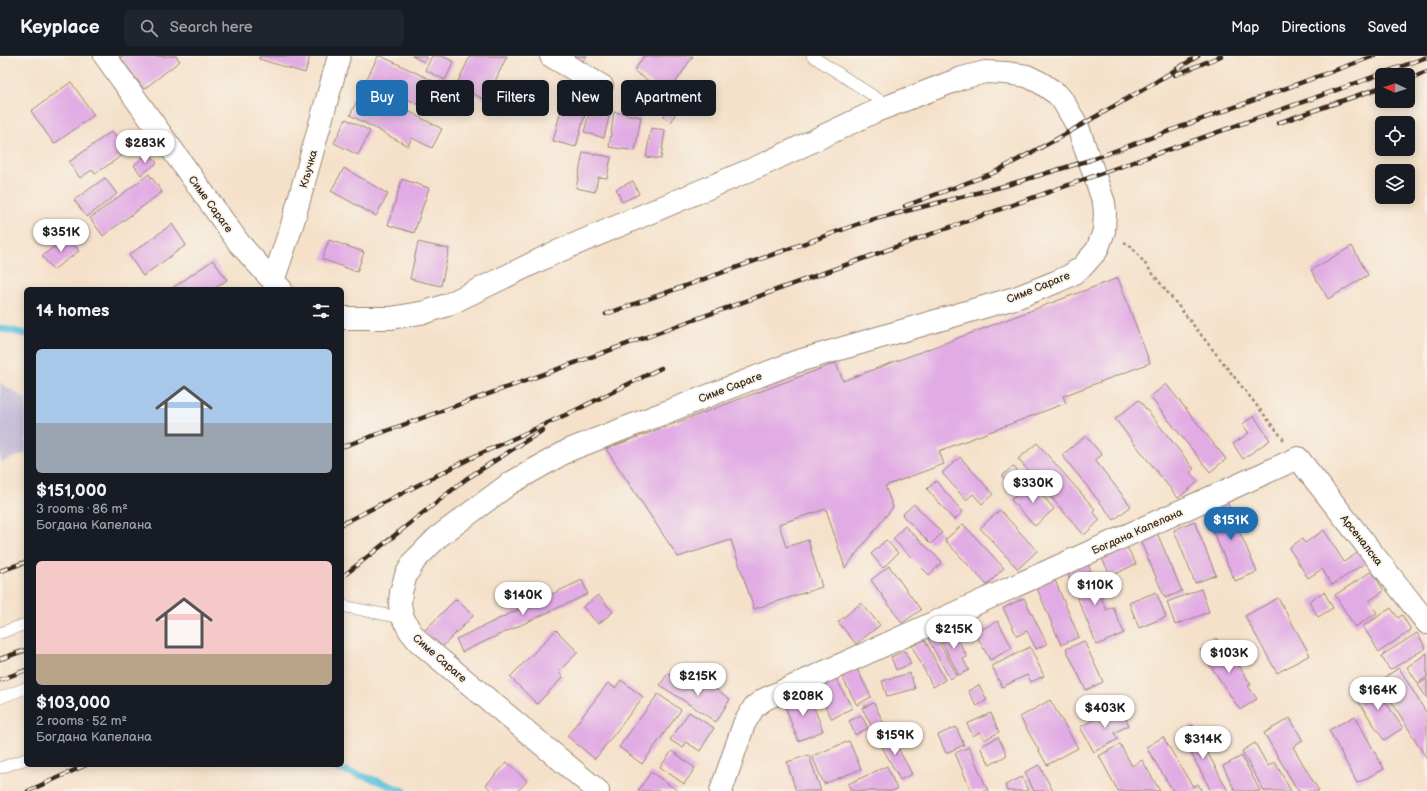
<!DOCTYPE html>
<html lang="en">
<head>
<meta charset="utf-8">
<style>
  body { margin:0; font-family:"Balsamiq Sans",sans-serif; background:#20242c; color:#f1f3f6; height:100vh; display:flex; flex-direction:column; font-size:15px; white-space:nowrap }
  * { box-sizing:border-box; margin:0 }
  p { font-size:13px; color:#9ea1a6 }
  .icon { flex:none; width:22px; height:22px; fill:none; stroke:currentColor; stroke-width:2; stroke-linecap:round; stroke-linejoin:round }
  .map { position:relative; flex:1; overflow:hidden }
  .sheet { position:absolute; left:24px; top:231px; width:320px; height:480px; display:flex; flex-direction:column; background:#171b24; border-radius:6px; box-shadow:0 2px 10px #0003 }
  .sheet>* { flex:none }
  .hud { position:absolute; left:356px; top:24px; width:380px; height:36px; display:flex; gap:8px }
  .needle { width:26px; rotate:273deg }
  .tools { position:absolute; left:1375px; top:12px; display:grid; gap:8px }
  .tools a { display:grid; place-items:center; width:40px; height:40px; border-radius:6px; background:#171b24; box-shadow:0 2px 10px #0003; font-size:20px }
  .price { position:absolute; translate:-50% -34px; padding:0 9px; border-radius:14px; background:#fff; color:#222; font-size:13px; line-height:26px; filter:drop-shadow(0 1px 2px #0008) }
  .price::after { content:''; position:absolute; left:50%; top:24px; width:12px; height:9px; margin-left:-6px; background:inherit; clip-path:polygon(0 0,100% 0,50% 100%) }
  .price.selected { background:#1f6fb2; color:#fff }
  ul { padding:0; list-style:none }
  li { display:grid; align-content:center; gap:8px; height:212px; padding:0 12px }
  li span { display:grid; place-items:center; height:124px; border-radius:6px; color:#555 }
  li>.icon { margin-inline-start:auto }
  span .icon { width:72px; height:72px; fill:#fffc; stroke-width:1 }
  li b { font-size:17px }
  h2 { display:flex; justify-content:space-between; align-items:center; height:48px; padding:0 12px; font-size:17px }
  .pill { padding:0 14px; border-radius:6px; background:#171b24; box-shadow:0 2px 10px #0003; font-size:14px; line-height:36px }
  .pill.selected { background:#1f6fb2; color:#fff }
  header { display:flex; align-items:center; gap:24px; box-sizing:border-box; height:56px; padding:0 20px; background:#171b24; border-bottom:1px solid #363941 }
  header strong { font-size:19px }
  nav { display:flex; gap:22px; margin-inline-start:auto; font-size:14px }
  .search { width:280px; height:36px; background:#20242c; display:flex; align-items:center; gap:10px; box-sizing:border-box; padding:0 14px; border-radius:6px; color:#9ea1a6; font-size:15px }
  .map>svg:first-child { display:block }
</style>
</head>
<body>
<header>
<strong>Keyplace</strong>
<div class="search"><svg class="icon" aria-label="search" viewBox="0 0 24 24"><circle cx="10" cy="10" r="6"/><path d="M15 15l6 6"/></svg>Search here</div>
<nav><a>Map</a><a>Directions</a><a>Saved</a></nav>
</header>
<div class="map">
<svg width="1427" height="735" viewBox="0 0 1427 735">
  <rect width="100%" height="100%" fill="#f7f3e8"/>
  <filter id="ink" filterUnits="userSpaceOnUse"><feTurbulence type="fractalNoise" baseFrequency=".025" numOctaves="2"/><feDisplacementMap in="SourceGraphic" scale="8" xChannelSelector="R" yChannelSelector="G"/><feConvolveMatrix kernelMatrix="1 2 1 2 8 2 1 2 1" color-interpolation-filters="sRGB"/></filter>
  <filter id="wash" filterUnits="userSpaceOnUse"><feTurbulence type="fractalNoise" baseFrequency=".012" numOctaves="4" result="noise"/><feDisplacementMap in="SourceGraphic" scale="16" xChannelSelector="R" yChannelSelector="G"/><feGaussianBlur stdDeviation="0.9" result="paint"/><feColorMatrix in="noise" values="0 0 0 0 0 0 0 0 0 0 0 0 0 0 0 0 0 1.4 0 .05"/><feComposite in="paint" operator="in"/></filter>
  <g filter="url(#wash)">
    <rect width="100%" height="100%" fill="#f5e1ca"/>
    <path fill="#c8bfd8" d="M0 327 26 343V397L0 407Z"/>
    <g fill="none" stroke-linecap="round" stroke-linejoin="round">
      <g stroke="#5fc2de" stroke-width="7">
        <path d="M0 272 26 278"/>
        <path d="M326 709 375 724 404 735"/>
      </g>
    </g>
    <g id="blocks">
      <g fill="#e1abe4">
        <path d="M119 0H176L180 5 144 33Z"/>
        <path d="M260 0H310L305 17 259 3Z"/>
        <path d="M378 0H381L448 32 436 57 367 23Z"/>
        <path d="M412 0H427L424 6Z"/>
        <path d="M432 0H442L454 6 445 24 425 14Z"/>
        <path d="M470 0H507L486 44 456 30Z"/>
        <path d="M575 0H587L583 5Z"/>
        <path d="M644 0H693L668 38 634 15Z"/>
        <path d="M71 26 94 59 54 88 31 55Z"/>
        <path d="M364 31 442 73 432 92 412 82 408 90 350 59Z"/>
        <path d="M566 34 590 41 576 91 553 85Z"/>
        <path d="M673 45 680 49 671 66 663 61Z"/>
        <path d="M592 47 611 52 604 82 584 76Z"/>
        <path d="M614 56 641 61 635 95 609 91Z"/>
        <path d="M346 63 370 75 358 99 334 87Z"/>
        <path d="M651 72 665 74 661 103 646 101Z"/>
        <path d="M112 75 127 96 95 118 92 114 80 122 69 106Z"/>
        <path d="M583 96 611 101 607 122 598 121 595 136 576 132Z"/>
        <path d="M149 97 157 107 141 119 134 109Z"/>
        <path d="M344 112 388 138 376 160 331 135Z"/>
        <path d="M149 118 162 136 103 180 90 162Z"/>
        <path d="M105 122 117 138 87 161 74 144Z"/>
        <path d="M402 123 429 132 414 177 388 169Z"/>
        <path d="M633 125 639 138 622 146 616 133Z"/>
        <path d="M172 168 186 189 143 220 129 199Z"/>
        <path d="M68 180 79 195 53 214 42 200Z"/>
        <path d="M329 184 364 196 357 216 322 203Z"/>
        <path d="M418 186 449 193 441 230 410 223Z"/>
        <path d="M1352 190 1368 219 1328 243 1311 214Z"/>
        <path d="M213 204 227 224 214 233H171Z"/>
        <path d="M1118 222 1150 307 1063 340 1066 347 939 395 944 408 885 430 893 451 845 512 826 453 779 468 786 491 808 484 822 531 754 553 731 484 678 501 606 393 836 307 843 325Z"/>
        <path d="M1166 328 1226 403 1210 416 1150 341Z"/>
        <path d="M1139 344 1194 413 1190 416 1198 426 1178 442 1115 363Z"/>
        <path d="M1254 360 1270 384 1243 403 1233 388 1249 377 1242 368Z"/>
        <path d="M1086 380 1102 399 1095 404 1131 450 1114 464 1062 399Z"/>
        <path d="M1037 387 1095 453 1093 455 1100 464 1084 479 1018 403Z"/>
        <path d="M960 401 993 438 982 448 973 438 966 444 942 417Z"/>
        <path d="M1013 410 1027 425 1015 435 1002 420Z"/>
        <path d="M936 425 963 456 954 464 927 433Z"/>
        <path d="M1031 426 1054 453 1035 470 1011 444Z"/>
        <path d="M1227 446 1257 516 1235 525 1204 456Z"/>
        <path d="M914 448 942 477 931 488 902 459Z"/>
        <path d="M1000 454 1037 495 1018 513 980 472Z"/>
        <path d="M1194 465 1216 519 1195 527 1174 474Z"/>
        <path d="M963 468 1004 512 987 529 945 484Z"/>
        <path d="M905 470 942 506 929 519 893 483Z"/>
        <path d="M1324 474 1344 506 1360 495 1367 506 1332 529 1322 513 1308 522 1289 492 1302 483 1305 487Z"/>
        <path d="M1157 477 1182 535 1165 542 1140 484Z"/>
        <path d="M886 484 898 497 883 512 871 498Z"/>
        <path d="M1127 491 1136 508 1111 520 1102 503Z"/>
        <path d="M1088 508 1106 554 1113 551 1124 577 1097 589 1067 517Z"/>
        <path d="M889 510 921 554 902 567 871 524Z"/>
        <path d="M1372 515 1384 535 1369 545 1377 557 1355 571 1335 539Z"/>
        <path d="M1054 522 1079 581 1061 589 1036 530Z"/>
        <path d="M582 524 588 538 462 596 456 583Z"/>
        <path d="M1201 533 1209 556 1175 569 1167 546Z"/>
        <path d="M1156 536 1166 561 1139 572 1129 547Z"/>
        <path d="M1324 536 1333 552 1318 561 1309 545Z"/>
        <path d="M598 539 613 556 598 568 583 551Z"/>
        <path d="M1024 542 1047 588 1036 593 1027 575 1017 580 1003 552Z"/>
        <path d="M1278 542 1310 599 1277 617 1245 560Z"/>
        <path d="M456 543 473 560 440 593 423 576Z"/>
        <path d="M861 547 880 569 856 588 838 566Z"/>
        <path d="M1391 552 1398 562 1402 559 1411 574 1379 596 1363 570Z"/>
        <path d="M998 565 1012 592 990 604 975 577Z"/>
        <path d="M948 571 955 584 958 583 967 601 963 603 969 614 959 619 937 577Z"/>
        <path d="M556 574 578 596 558 616 563 621 537 648 510 621Z"/>
        <path d="M1417 577 1426 592 1390 614 1381 600Z"/>
        <path d="M935 579 957 619 950 623 928 583Z"/>
        <path d="M1216 582 1235 610 1238 608 1251 629 1248 630 1257 643 1240 654 1200 594Z"/>
        <path d="M925 584 945 624 933 631 912 590Z"/>
        <path d="M1084 585 1103 626 1086 634 1066 593Z"/>
        <path d="M1030 591 1044 620 1031 626 1027 619 1002 631 992 610Z"/>
        <path d="M905 595 911 608 896 614 891 601Z"/>
        <path d="M1427 597V621L1418 627 1407 611Z"/>
        <path d="M856 611 871 641 857 649 841 619Z"/>
        <path d="M1399 612 1427 658V703L1379 625Z"/>
        <path d="M668 617 695 635 702 624 730 643 716 666 660 629Z"/>
        <path d="M910 617 915 633 887 640 882 625Z"/>
        <path d="M836 622 852 652 832 663 816 633Z"/>
        <path d="M1427 623V642L1418 629Z"/>
        <path d="M621 624 643 641 595 703 567 680 608 627 615 632Z"/>
        <path d="M1372 626 1403 672 1384 684 1354 639Z"/>
        <path d="M979 629 987 644 977 650 968 635Z"/>
        <path d="M658 638 681 654 642 708 619 691Z"/>
        <path d="M809 638 823 675 798 685 784 647Z"/>
        <path d="M1050 644 1078 692 1047 709 1020 661Z"/>
        <path d="M874 647 887 674 876 679 862 652Z"/>
        <path d="M1119 650 1129 669 1114 677 1118 683 1094 696 1080 671Z"/>
        <path d="M689 656 714 672 700 695 686 686 683 692 670 684Z"/>
        <path d="M991 657 999 676 984 684 980 676 973 680 967 668Z"/>
        <path d="M861 659 868 672 855 679 849 665Z"/>
        <path d="M1355 660 1384 713 1357 727 1329 674Z"/>
        <path d="M1290 662 1303 685 1293 691 1319 735H1298L1264 677Z"/>
        <path d="M1193 669 1228 735H1211L1180 676Z"/>
        <path d="M956 671 964 689 946 697 938 679Z"/>
        <path d="M890 677 912 718 900 724 878 683Z"/>
        <path d="M998 681 1007 699 990 709 980 691Z"/>
        <path d="M1163 681 1193 731 1198 728 1202 735H1173L1146 691Z"/>
        <path d="M849 685 861 713 824 728 812 700Z"/>
        <path d="M1255 687 1268 710 1275 706 1291 735H1264L1242 695Z"/>
        <path d="M1120 688 1132 710 1142 704 1160 735H1118L1099 700Z"/>
        <path d="M969 691 988 735H971L955 697Z"/>
        <path d="M672 695 695 712 684 728 660 711Z"/>
        <path d="M809 699 821 735H796L787 706Z"/>
        <path d="M1242 700 1260 735H1235L1223 710Z"/>
        <path d="M507 706 527 725 518 735H492L486 729Z"/>
        <path d="M1039 709 1053 735H1034L1025 716Z"/>
        <path d="M887 710 897 733 892 735H851L848 728Z"/>
        <path d="M651 716 678 735H638Z"/>
        <path d="M1022 721 1028 735H1007L1005 729Z"/>
      </g>
    </g>
  </g>
  <g filter="url(#ink)">
    <use href="#blocks" fill-opacity="0" stroke="#988674" stroke-width="1"/>
    <g fill="none" stroke-linecap="round" stroke-linejoin="round">
      <g stroke="#988674" stroke-width="12">
        <g id="service">
          <path d="M812 0 889 50"/>
          <path d="M342 550 403 562"/>
          <path d="M0 577 26 568"/>
          <path d="M0 642 26 632"/>
          <path d="M0 712 26 703"/>
        </g>
      </g>
      <g stroke="#988674" stroke-width="24">
        <g id="minor">
          <path d="M105 0 239 187 273 225 281 233"/>
          <path d="M551 0 602 30"/>
          <path d="M273 225 292 169 339 0"/>
          <path d="M342 262H391L426 256 447 249 552 198 762 109 876 55 962 22 985 16 1006 17 1027 20 1041 27 1057 38 1063 45 1078 71 1104 147 1105 156 1104 175 1097 194 1082 211 1071 219 1056 226 1018 241 795 306 569 394 509 428 438 481 415 504 406 519 401 536 400 549 403 562 410 575 419 586 598 735"/>
          <path d="M721 735 744 668 754 651 765 643 1298 402 1427 567"/>
        </g>
      </g>
      <path stroke="#988674" stroke-width="2.5" stroke-dasharray="3 3" stroke-linecap="butt" d="M1124 186 1131 190 1284 384"/>
      <use href="#service" stroke="#fff" stroke-width="11"/>
      <use href="#minor" stroke="#fff" stroke-width="22"/>
      <g stroke="#3b2a1e" stroke-width="4.5">
        <g id="rail">
          <path d="M1175 19 1221 0"/>
          <path d="M1408 23 1427 16"/>
          <path d="M1278 67 1382 31"/>
          <path d="M905 150 993 117 1055 84 1151 29 1198 0"/>
          <path d="M606 258 867 165 1004 130 1090 104 1374 0"/>
          <path d="M342 391 970 164 1362 25 1427 1"/>
          <path d="M342 468 473 401 572 356 661 312"/>
          <path d="M0 515 26 506"/>
          <path d="M342 521 466 423 543 374"/>
          <path d="M0 603 26 594"/>
          <path d="M0 624 26 614"/>
          <path d="M28 735 86 709"/>
        </g>
      </g>
      <use href="#rail" stroke="#f7f3e8" stroke-width="3" stroke-dasharray="9" stroke-linecap="butt"/>
    </g>
  </g>
  <g text-anchor="middle" stroke-width="3.5" stroke-linejoin="round" paint-order="stroke">
    <g font-size="11" fill="#3b2a1e" stroke="#f7f3e8">
      <text transform="translate(308 113) rotate(-74)" y="4">Кључка</text>
      <text transform="translate(211 148) rotate(54)" y="4">Симе Сараге</text>
      <text transform="translate(1038 231) rotate(-22)" y="4">Симе Сараге</text>
      <text transform="translate(730 331) rotate(-21)" y="4">Симе Сараге</text>
      <text transform="translate(1137 475) rotate(-24)" y="4">Богдана Капелана</text>
      <text transform="translate(1362 484) rotate(52)" y="4">Арсеналска</text>
      <text transform="translate(440 602) rotate(41)" y="4">Симе Сараге</text>
    </g>
  </g>
</svg>
<div class="tools">
<a><svg class="needle" viewBox="-14 -14 28 28"><path d="M0-13l5 13h-10z" fill="#e53935"/><path d="M0 13l5-13h-10z" fill="#9ea1a6"/></svg></a>
<a><svg class="icon" aria-label="locate" viewBox="0 0 24 24"><circle cx="12" cy="12" r="6"/><path d="M12 2v4M12 18v4M2 12h4M18 12h4"/></svg></a>
<a><svg class="icon" aria-label="layers" viewBox="0 0 24 24"><path d="M12 4l9 5-9 5-9-5zM3 14l9 5 9-5"/></svg></a>
</div>
<b class="price" style="left:145px;top:108px">$283K</b>
<b class="price" style="left:61px;top:197px">$351K</b>
<b class="price" style="left:1033px;top:448px">$330K</b>
<b class="price selected" style="left:1231px;top:485px">$151K</b>
<b class="price" style="left:1095px;top:550px">$110K</b>
<b class="price" style="left:523px;top:560px">$140K</b>
<b class="price" style="left:954px;top:594px">$215K</b>
<b class="price" style="left:1229px;top:618px">$103K</b>
<b class="price" style="left:698px;top:641px">$215K</b>
<b class="price" style="left:1378px;top:655px">$164K</b>
<b class="price" style="left:803px;top:661px">$208K</b>
<b class="price" style="left:1105px;top:673px">$403K</b>
<b class="price" style="left:895px;top:700px">$159K</b>
<b class="price" style="left:1203px;top:704px">$314K</b>
<div class="hud">
<a class="pill selected">Buy</a>
<a class="pill">Rent</a>
<a class="pill">Filters</a>
<a class="pill">New</a>
<a class="pill">Apartment</a>
</div>
<section class="sheet">
<h2>14 homes<svg class="icon" aria-label="filters" viewBox="0 0 24 24"><path d="M4 7h16M4 17h16"/><circle cx="9" cy="7" r="2"/><circle cx="15" cy="17" r="2"/></svg></h2>
<ul>
<li><span style="background:linear-gradient(#a9c7e8 60%,#9aa5b1 0)"><svg class="icon" aria-label="home" viewBox="0 0 24 24"><path d="M3 11l9-7 9 7M6 9v11h12V9"/></svg></span><div><b>$151,000</b><p>3 rooms · 86 m²</p><p>Богдана Капелана</p></div></li>
<li><span style="background:linear-gradient(#f6c9c9 75%,#b9a48a 0)"><svg class="icon" aria-label="home" viewBox="0 0 24 24"><path d="M3 11l9-7 9 7M6 9v11h12V9"/></svg></span><div><b>$103,000</b><p>2 rooms · 52 m²</p><p>Богдана Капелана</p></div></li>
</ul>
</section>
</div>
</body>
</html>
